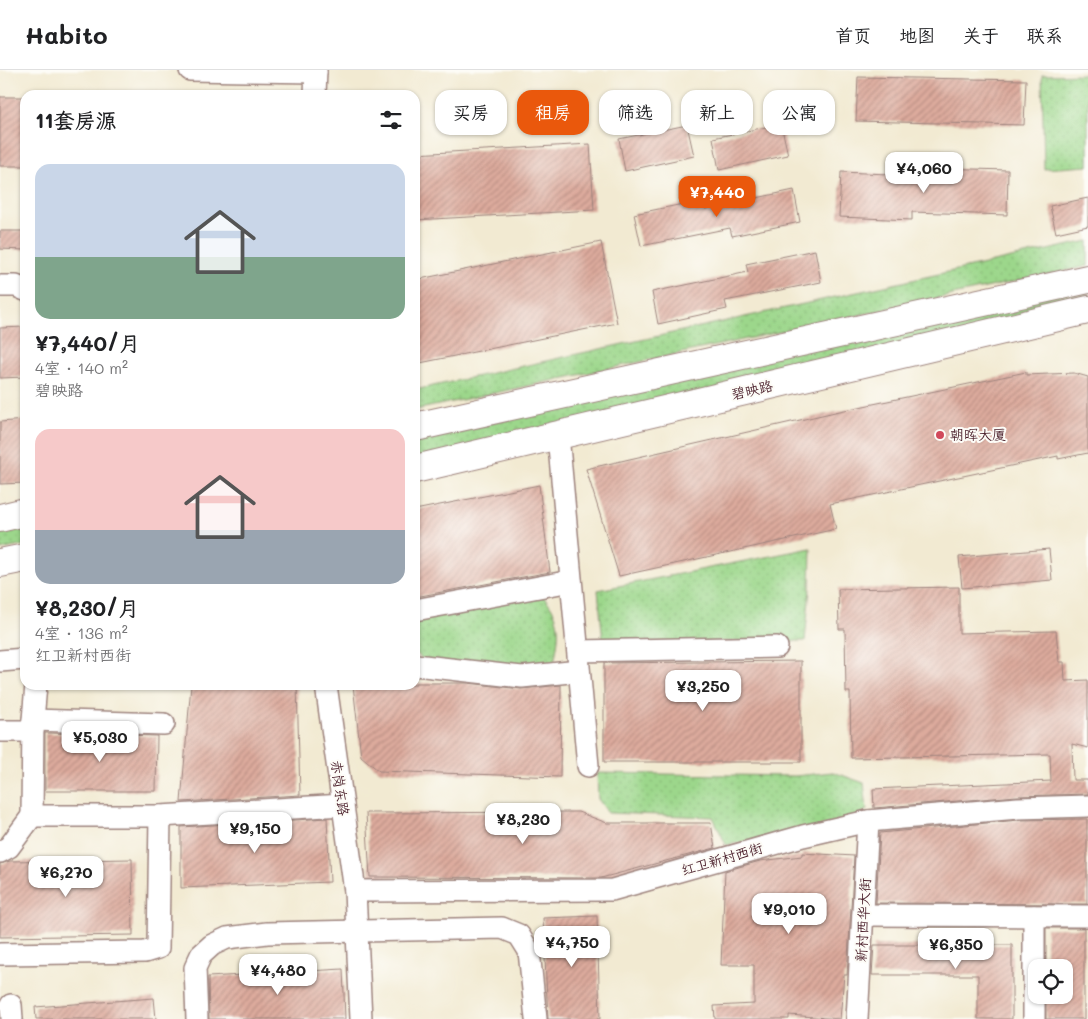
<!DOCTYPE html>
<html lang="zh">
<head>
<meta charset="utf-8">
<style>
  body { margin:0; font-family:Mali,"LXGW WenKai TC",sans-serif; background:#f6f6f6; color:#202124; height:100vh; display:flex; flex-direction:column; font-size:19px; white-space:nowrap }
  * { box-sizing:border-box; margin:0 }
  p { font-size:16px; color:#757577 }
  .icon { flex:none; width:28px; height:28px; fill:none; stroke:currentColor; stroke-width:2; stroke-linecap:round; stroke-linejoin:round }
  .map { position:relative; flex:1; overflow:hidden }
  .panel { position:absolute; left:20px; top:20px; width:400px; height:600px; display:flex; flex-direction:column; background:#fff; border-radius:15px; box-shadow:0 1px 4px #0004 }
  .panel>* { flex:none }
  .guide { position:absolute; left:435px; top:20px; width:475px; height:45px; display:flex; gap:10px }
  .tools { position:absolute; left:1028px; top:889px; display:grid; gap:10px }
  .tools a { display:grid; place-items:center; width:45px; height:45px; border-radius:10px; background:#fff; box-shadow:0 1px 4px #0004; font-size:25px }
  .price { position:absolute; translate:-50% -42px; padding:0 11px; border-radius:10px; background:#fff; color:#222; font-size:16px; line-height:32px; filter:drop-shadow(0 1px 2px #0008) }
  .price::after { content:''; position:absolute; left:50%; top:30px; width:15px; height:11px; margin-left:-8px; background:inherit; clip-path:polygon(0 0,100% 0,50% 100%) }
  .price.on { background:#ea580c; color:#fff }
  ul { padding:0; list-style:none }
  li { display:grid; align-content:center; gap:10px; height:265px; padding:0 15px }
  li span { display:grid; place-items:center; height:155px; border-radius:15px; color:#555 }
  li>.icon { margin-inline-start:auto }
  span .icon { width:90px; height:90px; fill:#fffc; stroke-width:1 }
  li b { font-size:21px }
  h2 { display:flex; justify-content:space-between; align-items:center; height:60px; padding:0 15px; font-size:21px }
  .chip { padding:0 18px; border-radius:15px; background:#fff; box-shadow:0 1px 4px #0004; font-size:18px; line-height:45px }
  .chip.on { background:#ea580c; color:#fff }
  header { display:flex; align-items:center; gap:30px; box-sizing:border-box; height:70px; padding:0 25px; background:#fff; border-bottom:1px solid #e0e0e0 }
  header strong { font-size:24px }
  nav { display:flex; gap:28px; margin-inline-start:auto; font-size:18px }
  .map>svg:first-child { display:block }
</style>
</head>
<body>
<header>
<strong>Habito</strong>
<nav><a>首页</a><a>地图</a><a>关于</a><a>联系</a></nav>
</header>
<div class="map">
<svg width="1088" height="949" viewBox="0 0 1088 949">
  <defs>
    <pattern id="grass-dots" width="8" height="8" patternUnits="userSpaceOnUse" patternTransform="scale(1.25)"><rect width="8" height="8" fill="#9cd78b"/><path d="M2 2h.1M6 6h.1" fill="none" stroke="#88b878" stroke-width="1.8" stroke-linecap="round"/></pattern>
    <pattern id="building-hatch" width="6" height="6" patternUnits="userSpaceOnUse" patternTransform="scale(1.25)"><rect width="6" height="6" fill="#ddab9d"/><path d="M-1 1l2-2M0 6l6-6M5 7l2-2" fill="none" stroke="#b58b80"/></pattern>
  </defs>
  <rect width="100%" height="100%" fill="#fdfcf7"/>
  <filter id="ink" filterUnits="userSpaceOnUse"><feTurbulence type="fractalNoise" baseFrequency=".02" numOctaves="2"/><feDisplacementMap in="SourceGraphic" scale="10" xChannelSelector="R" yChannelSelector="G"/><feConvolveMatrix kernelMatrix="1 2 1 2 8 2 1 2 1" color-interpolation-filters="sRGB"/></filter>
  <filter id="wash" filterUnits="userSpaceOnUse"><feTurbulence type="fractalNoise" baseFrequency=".0096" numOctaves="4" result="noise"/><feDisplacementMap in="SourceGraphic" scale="20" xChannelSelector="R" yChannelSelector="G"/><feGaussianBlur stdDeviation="1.12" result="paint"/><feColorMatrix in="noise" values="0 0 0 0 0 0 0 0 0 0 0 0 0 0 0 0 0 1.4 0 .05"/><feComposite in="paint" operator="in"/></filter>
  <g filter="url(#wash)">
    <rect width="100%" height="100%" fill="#f2ead2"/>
    <g fill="url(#grass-dots)" stroke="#737b5b">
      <path d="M1088 4V96L1044 99 1042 5Z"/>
      <path d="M1088 171V196L415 340V320Z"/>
      <path d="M1088 214V237L415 390V363Z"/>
      <path d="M25 451V475L0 480V457Z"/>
      <path d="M811 478 810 518 805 571 603 572 598 520Z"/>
      <path d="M544 527C565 552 558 569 553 599L427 593 415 582V548L434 539Z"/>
      <path d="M833 702 864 713 867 740 842 754 726 775 713 747 608 743 598 729 597 703 795 706Z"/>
    </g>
    <g id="blocks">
      <g fill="url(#building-hatch)">
        <path d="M858 7 1026 10 1024 55 856 51Z"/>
        <rect x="0" y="27" width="25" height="69"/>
        <path d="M781 54 788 85 719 100 713 68Z"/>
        <path d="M687 55 694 86 625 101 619 69Z"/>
        <path d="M590 74 594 140 415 150V84Z"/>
        <path d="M936 98 1008 100 1007 145 912 142V150L839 147 841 102 935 106Z"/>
        <path d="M794 120 800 152 732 166 730 158 641 176 634 144 703 130 705 139Z"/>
        <path d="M1088 128V156L1056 163 1050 136Z"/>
        <path d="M0 161H25V180L0 179Z"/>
        <path d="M601 172 617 253 415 294V210Z"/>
        <path d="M815 180 821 212 725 231 727 239 658 254 652 222 748 202 746 194Z"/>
        <path d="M25 257V307L0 308V258Z"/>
        <path d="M1026 302V305L1074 303 1088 307V383L1058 389V386L830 434 836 459 619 506 586 399 835 342Z"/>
        <path d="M25 350V413L0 414V352Z"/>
        <path d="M539 415 550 502 415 527V440Z"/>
        <path d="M1049 479 1052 510 962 518 959 487Z"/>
        <path d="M959 517V563L1056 561 1059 592H1064L1065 611 1088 610V678L1072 674 1073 710H1088V724L1017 726 874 738 873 719 1051 711 1050 684 851 688 850 622H846L845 559H839L838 519Z"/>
        <path d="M801 591V692H604V593Z"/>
        <path d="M415 613H468L521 619 561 615 560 707 379 701 361 686 353 615H415Z"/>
        <path d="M191 615H297L300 725 181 732Z"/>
        <path d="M45 663 157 666 156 721H45Z"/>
        <path d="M578 742 607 753H711L715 778 601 808 370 807 366 743Z"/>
        <path d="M327 748 330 812 181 818V757Z"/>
        <path d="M1087 749V834L876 833 880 763 1019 750Z"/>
        <path d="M802 783 854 786 847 905H844L840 949 789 945V949H715L714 936 754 934V895H721L725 801 760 791 802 786Z"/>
        <path d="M132 789 133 865 0 867V794L10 791Z"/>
        <path d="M597 846 600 949H548L543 848Z"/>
        <path d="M1046 858H1084V949H1046V925H1064V898H1046Z"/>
        <path d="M874 875H1012V949H978V905H872Z"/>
        <path d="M343 899 345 949H209L208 907Z"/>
        <path d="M154 928 156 949H36L35 937Z"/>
      </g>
    </g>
  </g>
  <g filter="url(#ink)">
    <use href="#blocks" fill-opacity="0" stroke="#9e847e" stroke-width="1"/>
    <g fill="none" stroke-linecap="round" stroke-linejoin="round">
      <g stroke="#9e847e" stroke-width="24">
        <g id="minor">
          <path d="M190 0 316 2"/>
          <path d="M315 25 316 0"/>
          <path d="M0 216H16L25 220"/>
          <path d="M558 365 588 696"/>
          <path d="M415 540 571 511"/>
          <path d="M578 581 777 577"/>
          <path d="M0 591 25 589"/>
          <path d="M415 595 522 607 579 601"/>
          <path d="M36 615 33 650 32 746H160L343 735"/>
          <path d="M326 615 355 821 361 949"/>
          <path d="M33 650 164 654"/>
          <path d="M0 661H33"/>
          <path d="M0 782 9 777 32 746"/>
          <path d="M355 821 612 820 803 766 868 751 1018 738 1088 736"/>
          <path d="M863 845 1088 846"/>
          <path d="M0 884 145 882 158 878 160 746"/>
          <path d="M11 935 12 949"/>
          <path d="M197 949 195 898 201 885 212 875 227 868 267 863 502 858 519 865 529 881 536 949"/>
          <path d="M857 949 868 751"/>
          <path d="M1034 949V846"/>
        </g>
      </g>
      <g stroke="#9e847e" stroke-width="30">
        <g id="major">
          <path d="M415 357 1088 209"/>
          <path d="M415 399 1088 240"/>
          <path d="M0 448 25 442"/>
          <path d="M0 493 25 488"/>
        </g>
      </g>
      <use href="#minor" stroke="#fff" stroke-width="21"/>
      <use href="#major" stroke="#fff" stroke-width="28"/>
    </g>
  </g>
  <circle fill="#d1495b" stroke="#fdfcf7" stroke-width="2" cx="940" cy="365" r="5"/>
  <g text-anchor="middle" stroke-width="4" stroke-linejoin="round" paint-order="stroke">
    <g font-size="14" fill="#4a1f2b" stroke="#fdfcf7">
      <text transform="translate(752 320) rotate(-13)" y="5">碧映路</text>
      <text transform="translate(340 718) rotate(82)" y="5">赤岗东路</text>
      <text transform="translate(722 789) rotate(-16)" y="5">红卫新村西街</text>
      <text transform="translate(863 850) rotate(-87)" y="5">新村西华大街</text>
    </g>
    <g font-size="14" fill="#4a1f2b" stroke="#fdfcf7" text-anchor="start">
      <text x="950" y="370">朝晖大厦</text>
    </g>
  </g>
</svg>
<div class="tools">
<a><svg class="icon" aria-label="locate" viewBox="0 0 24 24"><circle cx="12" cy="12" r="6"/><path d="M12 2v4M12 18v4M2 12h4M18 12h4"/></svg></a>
</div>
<b class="price" style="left:924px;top:124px">¥4,060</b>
<b class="price on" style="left:717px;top:148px">¥7,440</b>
<b class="price" style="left:703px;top:642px">¥3,250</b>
<b class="price" style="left:100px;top:693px">¥5,030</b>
<b class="price" style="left:523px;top:775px">¥8,230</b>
<b class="price" style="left:255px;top:784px">¥9,150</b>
<b class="price" style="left:66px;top:828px">¥6,270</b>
<b class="price" style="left:789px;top:865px">¥9,010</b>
<b class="price" style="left:572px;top:898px">¥4,750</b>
<b class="price" style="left:956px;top:900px">¥6,350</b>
<b class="price" style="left:278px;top:926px">¥4,480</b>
<div class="guide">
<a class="chip">买房</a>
<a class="chip on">租房</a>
<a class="chip">筛选</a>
<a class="chip">新上</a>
<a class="chip">公寓</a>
</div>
<section class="panel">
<h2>11套房源<svg class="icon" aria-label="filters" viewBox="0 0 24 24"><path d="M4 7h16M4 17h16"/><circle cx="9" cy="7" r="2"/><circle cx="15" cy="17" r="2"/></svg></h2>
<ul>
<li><span style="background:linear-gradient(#c9d6e8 60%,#7fa58c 0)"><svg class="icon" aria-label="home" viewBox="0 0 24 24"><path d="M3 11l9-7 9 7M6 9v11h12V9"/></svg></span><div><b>¥7,440/月</b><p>4室 · 140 m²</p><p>碧映路</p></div></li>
<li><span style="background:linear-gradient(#f6c9c9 65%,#9aa5b1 0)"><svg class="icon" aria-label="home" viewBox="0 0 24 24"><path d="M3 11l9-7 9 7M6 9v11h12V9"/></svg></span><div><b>¥8,230/月</b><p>4室 · 136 m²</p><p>红卫新村西街</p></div></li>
</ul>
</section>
</div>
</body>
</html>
